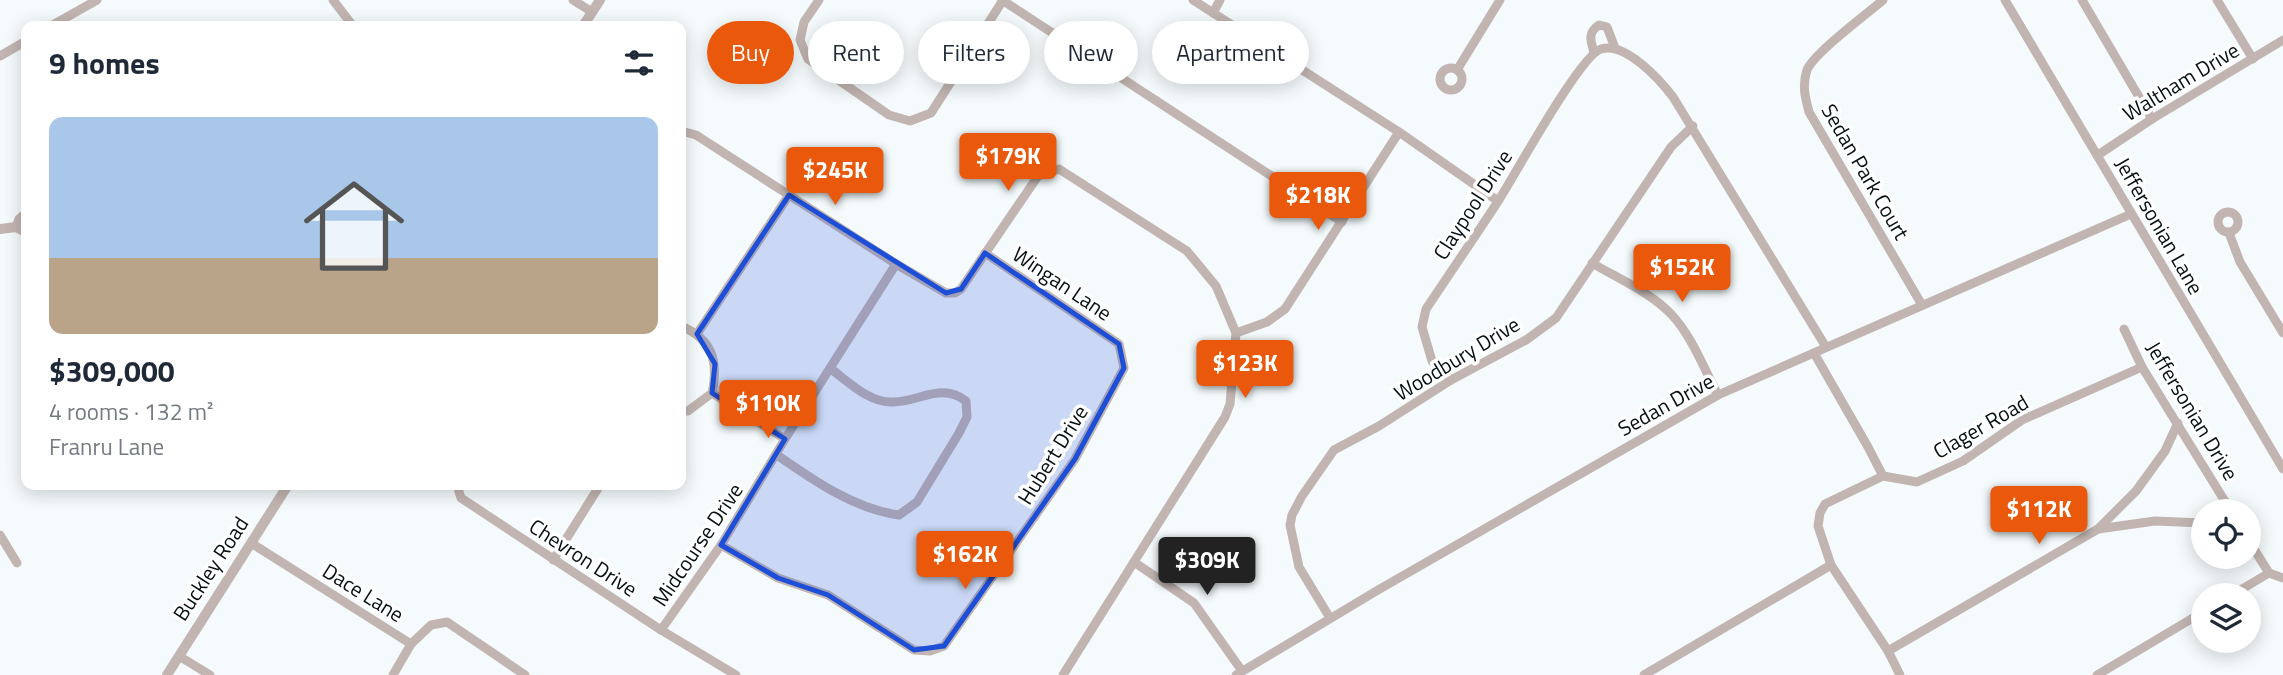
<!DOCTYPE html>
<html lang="en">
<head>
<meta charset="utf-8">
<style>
  body { margin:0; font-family:"Titillium Web",sans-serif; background:#f2f2f3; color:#1f2937; height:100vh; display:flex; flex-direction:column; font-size:26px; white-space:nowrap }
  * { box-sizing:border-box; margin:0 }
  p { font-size:23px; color:#747a83 }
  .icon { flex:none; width:38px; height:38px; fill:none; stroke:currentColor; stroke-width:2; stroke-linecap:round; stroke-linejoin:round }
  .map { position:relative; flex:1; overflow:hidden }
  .drawer { position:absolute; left:21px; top:21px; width:665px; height:469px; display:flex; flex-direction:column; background:#fff; border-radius:14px; box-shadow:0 4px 18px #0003 }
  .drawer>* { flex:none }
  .hud { position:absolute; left:707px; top:21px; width:665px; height:63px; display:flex; gap:14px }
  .controls { position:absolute; left:2191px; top:499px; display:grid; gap:14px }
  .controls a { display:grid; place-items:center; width:70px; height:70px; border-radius:50%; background:#fff; box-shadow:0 4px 18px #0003; font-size:35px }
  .price { position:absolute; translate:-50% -60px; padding:0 16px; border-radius:7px; background:#ea580c; color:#fff; font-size:23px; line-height:46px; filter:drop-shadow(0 2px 4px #0008) }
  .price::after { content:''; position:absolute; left:50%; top:42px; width:21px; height:16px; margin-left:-10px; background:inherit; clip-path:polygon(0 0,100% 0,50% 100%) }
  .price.selected { background:#222; color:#fff }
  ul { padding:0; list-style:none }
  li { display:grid; align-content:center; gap:14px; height:371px; padding:0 28px }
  li span { display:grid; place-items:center; height:217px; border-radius:14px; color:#555 }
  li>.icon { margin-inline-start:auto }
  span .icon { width:126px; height:126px; fill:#fffc; stroke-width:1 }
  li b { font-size:30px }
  h2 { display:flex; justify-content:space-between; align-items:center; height:84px; padding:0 28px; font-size:30px }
  .tag { padding:0 24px; border-radius:32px; background:#fff; box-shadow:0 4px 18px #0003; font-size:24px; line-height:63px }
  .tag.selected { background:#ea580c; color:#fff }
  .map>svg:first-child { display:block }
</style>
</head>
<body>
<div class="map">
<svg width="2283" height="675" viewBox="0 0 2283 675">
  <rect width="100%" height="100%" fill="#f5fbfd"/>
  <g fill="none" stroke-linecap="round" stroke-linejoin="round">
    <g stroke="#c2b5b1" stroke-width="9">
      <path d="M333 0 353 26"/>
      <path d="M573 0 592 12"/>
      <path d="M819 0 804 22 800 40 808 59 889 115 910 121 931 113 1003 0"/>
      <path d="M1002 0 1342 222"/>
      <path d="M1193 0 1399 132 1498 201"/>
      <path d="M1883 0C1867 14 1814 53 1807 70 1802 85 1805 97 1809 112L1922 305"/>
      <path d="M2005 0 2283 469"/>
      <path d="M2082 0 2152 119"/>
      <path d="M2217 0 2253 59"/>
      <path d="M1213 13 1220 0"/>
      <path d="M51 26 97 0"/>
      <path d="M1594 52C1590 40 1588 32 1599 25L1607 27 1615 48"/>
      <path d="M0 56 26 41"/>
      <circle cx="1451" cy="79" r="11"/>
      <path d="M1457 70 1500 0"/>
      <path d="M681 131 696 135 896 264 946 293H955L961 289 1038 176 1059 169 1187 251 1216 286 1236 333 1230 404 1225 417 1063 675"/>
      <path d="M2098 155 2152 119 2283 40"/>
      <circle cx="2228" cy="222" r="10"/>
      <path d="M16 227 19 219 26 213"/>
      <path d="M2229 233 2240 262 2283 333"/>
      <path d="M1592 263C1617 278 1650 292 1671 314 1692 336 1704 369 1718 395"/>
      <path d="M681 326C712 339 719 361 712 393L688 411H681"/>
      <path d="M2124 329 2142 367 2231 511"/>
      <path d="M1236 333 1267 322 1285 309 1399 132"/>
      <path d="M697 334 789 195"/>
      <path d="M1814 353 1868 447 1883 476"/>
      <path d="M1451 380 1432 361 1422 327 1426 309C1450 273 1474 238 1497 203 1514 177 1580 55 1601 49 1625 41 1660 80 1673 97L1826 347"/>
      <path d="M712 393 785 439"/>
      <path d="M777 455C813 480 854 509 899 515L917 502 959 433 967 417 966 401C941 382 919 402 893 402 869 403 849 382 831 369"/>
      <path d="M457 485 461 498 661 630 736 675"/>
      <path d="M2098 529 2155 521 2203 523"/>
      <path d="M0 535 17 563"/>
      <path d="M2249 541 2269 573"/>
      <path d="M251 543 411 644"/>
      <path d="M721 545 778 578 828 595 914 650 930 651 944 646 1075 459 1124 368 1119 344 985 253"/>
      <path d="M553 560 600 485"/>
      <path d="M1134 562 1194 603 1242 671"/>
      <path d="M2232 595 2269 573 2283 578"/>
      <path d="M1330 618 1299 567 1290 525 1292 515 1302 496 1334 450 1379 426 1451 380 1526 340 1556 318 1671 147 1693 126"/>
      <path d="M661 630 721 545 785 439 896 264"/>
      <path d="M1888 651 2098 529 2136 491 2152 469 2165 451 2178 423"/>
      <path d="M179 656 210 675"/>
      <path d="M393 675 411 644 431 625 447 622 525 675"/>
      <path d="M1236 675 1378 590 1718 395 2131 214"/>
      <path d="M1644 675 1831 565"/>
      <path d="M1900 675 1888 651 1831 565 1818 526 1820 513 1825 504 1883 476 1917 482 1963 461 2022 420 2142 367"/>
      <path d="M2097 675 2203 612"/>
    </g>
    <g stroke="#c2b5b1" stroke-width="10">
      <path d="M583 26 600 0"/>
      <path d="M0 229 16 227 26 232"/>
      <path d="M167 675 288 485"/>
    </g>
  </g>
  <path fill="#1d4ed8" fill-opacity="0.2" stroke="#1d4ed8" stroke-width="5" stroke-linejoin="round" d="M789 195 946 293 961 289 985 253 1119 344 1124 368 1075 459 944 646 914 650 828 595 778 578 721 545 785 439 712 393 715 364 697 334Z"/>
  <g text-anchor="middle" stroke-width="7" stroke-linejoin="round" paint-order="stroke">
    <g font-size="21" fill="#040f11" stroke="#fff">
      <text transform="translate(2181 82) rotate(-31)" y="7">Waltham Drive</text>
      <text transform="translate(1865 172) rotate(60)" y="7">Sedan Park Court</text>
      <text transform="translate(1473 205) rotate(-57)" y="7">Claypool Drive</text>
      <text transform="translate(2159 226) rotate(60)" y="7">Jeffersonian Lane</text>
      <text transform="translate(1062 284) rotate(34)" y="7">Wingan Lane</text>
      <text transform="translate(1457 359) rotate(-31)" y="7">Woodbury Drive</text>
      <text transform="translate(1666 405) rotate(-29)" y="7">Sedan Drive</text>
      <text transform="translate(2192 411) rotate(59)" y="7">Jeffersonian Drive</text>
      <text transform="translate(1981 427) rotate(-30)" y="7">Clager Road</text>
      <text transform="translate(1053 455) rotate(-58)" y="7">Hubert Drive</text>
      <text transform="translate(698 545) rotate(-56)" y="7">Midcourse Drive</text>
      <text transform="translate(583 558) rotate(33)" y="7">Chevron Drive</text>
      <text transform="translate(211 569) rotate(-57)" y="7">Buckley Road</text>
      <text transform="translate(363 593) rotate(32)" y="7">Dace Lane</text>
    </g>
  </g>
</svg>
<div class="controls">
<a><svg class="icon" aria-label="locate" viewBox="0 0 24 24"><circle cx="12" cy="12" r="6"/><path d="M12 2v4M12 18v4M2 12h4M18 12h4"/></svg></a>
<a><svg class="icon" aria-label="layers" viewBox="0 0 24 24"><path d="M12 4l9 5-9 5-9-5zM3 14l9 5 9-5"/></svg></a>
</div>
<b class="price" style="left:1008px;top:193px">$179K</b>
<b class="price" style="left:835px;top:207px">$245K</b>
<b class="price" style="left:1318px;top:232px">$218K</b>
<b class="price" style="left:1682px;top:304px">$152K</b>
<b class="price" style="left:1245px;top:400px">$123K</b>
<b class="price" style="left:768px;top:440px">$110K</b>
<b class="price" style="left:2039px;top:546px">$112K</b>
<b class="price" style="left:965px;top:591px">$162K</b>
<b class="price selected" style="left:1207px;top:597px">$309K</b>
<div class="hud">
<a class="tag selected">Buy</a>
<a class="tag">Rent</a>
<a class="tag">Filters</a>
<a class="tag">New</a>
<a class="tag">Apartment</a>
</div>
<section class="drawer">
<h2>9 homes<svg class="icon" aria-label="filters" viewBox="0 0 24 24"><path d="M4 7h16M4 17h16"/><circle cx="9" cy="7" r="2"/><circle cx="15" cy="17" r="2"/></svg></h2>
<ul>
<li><span style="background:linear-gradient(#a9c7e8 65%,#b9a48a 0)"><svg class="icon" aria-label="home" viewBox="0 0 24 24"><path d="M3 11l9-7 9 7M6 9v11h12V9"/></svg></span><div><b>$309,000</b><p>4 rooms · 132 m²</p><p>Franru Lane</p></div></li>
</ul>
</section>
</div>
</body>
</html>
